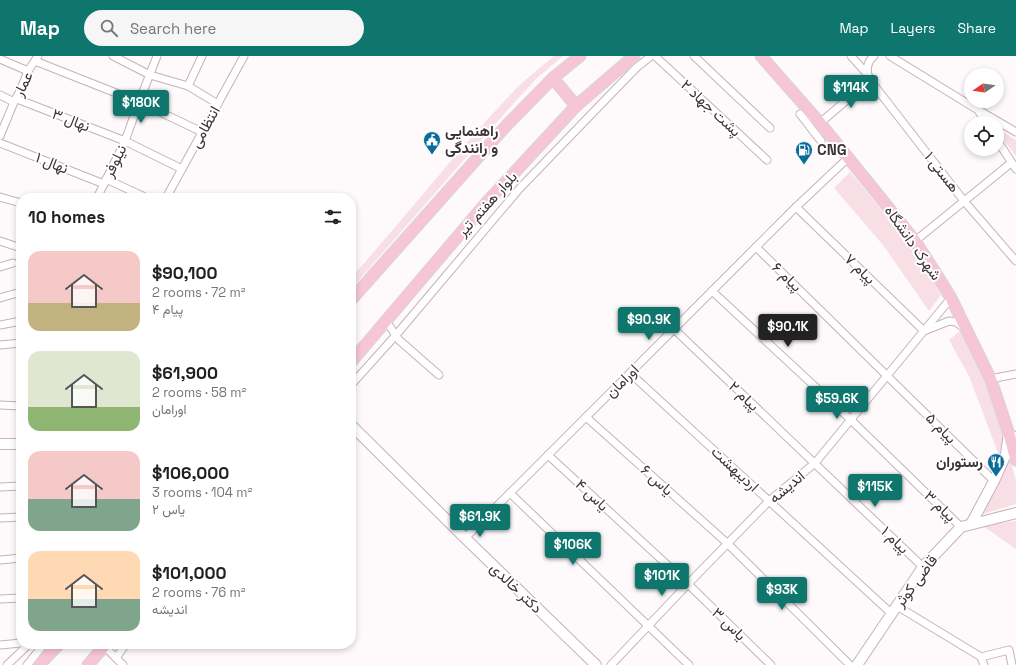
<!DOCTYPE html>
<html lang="en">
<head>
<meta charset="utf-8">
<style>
  body { margin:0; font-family:"Space Grotesk",Vazirmatn,sans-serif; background:#f6f6f6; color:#202124; height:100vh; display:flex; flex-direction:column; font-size:15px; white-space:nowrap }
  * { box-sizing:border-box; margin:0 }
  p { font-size:13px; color:#757577 }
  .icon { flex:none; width:22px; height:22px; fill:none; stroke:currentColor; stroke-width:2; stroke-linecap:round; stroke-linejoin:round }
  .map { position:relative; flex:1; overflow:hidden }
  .side { position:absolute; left:16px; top:137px; width:340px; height:456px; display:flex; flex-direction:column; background:#fff; border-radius:16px; box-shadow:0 2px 6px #0003 }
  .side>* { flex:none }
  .needle { width:26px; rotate:257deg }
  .fabs { position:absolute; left:964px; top:12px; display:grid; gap:8px }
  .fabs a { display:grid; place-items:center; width:40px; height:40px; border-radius:50%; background:#fff; box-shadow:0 2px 6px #0003; font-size:20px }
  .price { position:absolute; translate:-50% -34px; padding:0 9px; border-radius:4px; background:#0f766e; color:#fff; font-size:13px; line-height:26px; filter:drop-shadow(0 1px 2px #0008) }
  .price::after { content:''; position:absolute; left:50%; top:24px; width:12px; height:9px; margin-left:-6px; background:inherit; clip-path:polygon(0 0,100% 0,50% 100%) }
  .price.selected { background:#222; color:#fff }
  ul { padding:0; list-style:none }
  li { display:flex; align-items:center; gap:12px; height:100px; padding:0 12px }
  li span { display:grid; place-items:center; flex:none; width:112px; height:80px; border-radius:12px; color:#555 }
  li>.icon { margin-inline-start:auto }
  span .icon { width:48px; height:48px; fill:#fffc; stroke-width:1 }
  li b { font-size:17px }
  h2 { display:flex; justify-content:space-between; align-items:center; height:48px; padding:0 12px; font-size:17px }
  header { display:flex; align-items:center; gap:24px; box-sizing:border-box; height:56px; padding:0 20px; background:#0f766e; color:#fff }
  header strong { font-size:19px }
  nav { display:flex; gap:22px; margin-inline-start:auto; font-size:14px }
  .search { width:280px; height:36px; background:#f6f6f6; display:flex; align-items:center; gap:10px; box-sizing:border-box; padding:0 14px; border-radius:22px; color:#757577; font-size:15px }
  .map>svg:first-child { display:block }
</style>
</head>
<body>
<header>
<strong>Map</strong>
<div class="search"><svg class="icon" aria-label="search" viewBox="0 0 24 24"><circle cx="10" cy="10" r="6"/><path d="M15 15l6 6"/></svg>Search here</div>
<nav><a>Map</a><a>Layers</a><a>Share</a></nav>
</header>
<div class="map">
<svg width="1016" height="609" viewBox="0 0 1016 609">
  <rect width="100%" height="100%" fill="#fef9fa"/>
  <g fill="#f8dfe6">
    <path d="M554 0H563L537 22 514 47 351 233V222C405 162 455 97 511 38 524 24 540 12 554 0Z"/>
    <path d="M998 73 1016 84V100L1002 82Z"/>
    <path d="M850 116C884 155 915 195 941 239L929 255 883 189 834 132Z"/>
    <path d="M960 275 966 282 984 324 1007 382 1000 402 969 320 949 284Z"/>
    <path d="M1010 403 1016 425V448L983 458Z"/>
    <path d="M1013 465H1016V493L983 470Z"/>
  </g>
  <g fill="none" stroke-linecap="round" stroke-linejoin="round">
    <g stroke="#c7b1b8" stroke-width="9">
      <g id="street">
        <path d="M113 0 150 19 188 30 218 48"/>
        <path d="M655 0 767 104"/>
        <path d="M694 0 770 72"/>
        <path d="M851 0 868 19 870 24 964 145 1016 205"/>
        <path d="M890 0 978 54 986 67"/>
        <path d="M0 3 28 15"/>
        <path d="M35 5 139 46 202 76"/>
        <path d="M868 19C866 11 868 5 874 0"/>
        <path d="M188 30 202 0"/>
        <path d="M0 39 14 46"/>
        <path d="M17 43 125 85 182 113"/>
        <path d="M980 55 1016 76"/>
        <path d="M800 58 821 85"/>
        <path d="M820 67 870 24"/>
        <path d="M0 80 14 46 21 33 28 15 38 0"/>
        <path d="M997 84 1016 113"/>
        <path d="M0 87 104 128"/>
        <path d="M106 123 147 142"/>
        <path d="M0 141 21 147"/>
        <path d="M97 142 125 85 139 46 157 0"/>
        <path d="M166 142 244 0"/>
        <path d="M796 151 924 275 949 265 956 266 964 272"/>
        <path d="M0 185 21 192"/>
        <path d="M915 185 1011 107"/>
        <path d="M756 191 994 425"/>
        <path d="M0 211 13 207"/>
        <path d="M712 235 850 363 961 471"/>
        <path d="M0 242 21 236"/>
        <path d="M386 265 399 284 439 319"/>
        <path d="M0 269 21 265"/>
        <path d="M674 273 923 511"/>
        <path d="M0 289 21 287"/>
        <path d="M630 317 892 558"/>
        <path d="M990 323 1016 318"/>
        <path d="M351 329 396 279 520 132 636 12 651 0"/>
        <path d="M0 349 21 350"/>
        <path d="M586 361 727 487 850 609"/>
        <path d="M548 399 688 528 771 609"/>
        <path d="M0 431 21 430"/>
        <path d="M510 437 689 609"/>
        <path d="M0 462 21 461"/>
        <path d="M465 482 796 151 848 102"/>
        <path d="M0 504 21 502"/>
        <path d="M0 543 21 542"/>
        <path d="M897 550 981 601"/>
        <path d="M0 589 21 587"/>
        <path d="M104 590 123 609"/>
        <path d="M116 602 126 588"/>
        <path d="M7 609 29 588"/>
        <path d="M27 609 44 588"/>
        <path d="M611 609 688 528 769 445 815 407 951 242"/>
        <path d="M984 609 981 601 1009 594 1012 609"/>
      </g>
    </g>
    <g stroke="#c7b1b8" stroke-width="12">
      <g id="secondary">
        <path d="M351 369 465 482 596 609"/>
        <path d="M0 388H21"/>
        <path d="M971 468 994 425 1006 398 1009 378 1016 382"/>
        <path d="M857 609 923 511 961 471 1016 457"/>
      </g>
    </g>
    <g stroke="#d8d6d7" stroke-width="13">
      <g id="primary">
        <path d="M761 0 820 67 880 141 915 185 940 224 951 242 991 324 1009 378 1016 404"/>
        <path d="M553 22 576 50"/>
        <path d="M351 244 505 71 553 22 580 0"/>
        <path d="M351 306 487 146 576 50 634 0"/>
        <path d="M39 609 59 588"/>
        <path d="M88 609 106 588"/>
      </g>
    </g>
    <use href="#street" stroke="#fff" stroke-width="7"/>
    <use href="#secondary" stroke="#fff" stroke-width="10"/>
    <use href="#primary" stroke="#f6c5d6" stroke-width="11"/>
  </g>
  <defs>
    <g id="civic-pin" transform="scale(0.9)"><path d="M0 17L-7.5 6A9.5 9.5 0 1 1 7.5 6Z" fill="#086d9a" stroke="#fff"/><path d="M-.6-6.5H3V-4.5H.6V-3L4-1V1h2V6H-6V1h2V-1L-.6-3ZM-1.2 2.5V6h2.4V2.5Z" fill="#fff"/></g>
    <g id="fuel-pin" transform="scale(0.9)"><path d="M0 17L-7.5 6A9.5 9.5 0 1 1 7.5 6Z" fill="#086d9a" stroke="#fff"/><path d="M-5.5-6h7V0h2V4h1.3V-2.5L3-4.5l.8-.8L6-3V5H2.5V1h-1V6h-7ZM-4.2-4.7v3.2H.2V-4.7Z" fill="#fff"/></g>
    <g id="restaurant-pin" transform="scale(0.9)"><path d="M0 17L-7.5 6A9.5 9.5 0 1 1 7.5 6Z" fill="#086d9a" stroke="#fff"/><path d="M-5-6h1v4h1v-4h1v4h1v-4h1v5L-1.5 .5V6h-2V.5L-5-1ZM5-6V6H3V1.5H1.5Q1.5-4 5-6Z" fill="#fff"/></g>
  </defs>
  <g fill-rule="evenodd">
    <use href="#civic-pin" x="432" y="84"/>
    <use href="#fuel-pin" x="804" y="94"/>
    <use href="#restaurant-pin" x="996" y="406"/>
  </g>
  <g text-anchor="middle" stroke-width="4" stroke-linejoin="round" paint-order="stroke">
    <g font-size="15" fill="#3d3437" stroke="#fff">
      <text transform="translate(23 28) rotate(-64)" y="5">عمار</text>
      <text transform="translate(711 52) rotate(43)" y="5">پشت جهاد ۲</text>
      <text transform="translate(71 64) rotate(21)" y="5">نهال ۳</text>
      <text transform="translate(205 71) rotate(-61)" y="5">انتظامی</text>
      <text transform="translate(115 105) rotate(-64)" y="5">نیلوفر</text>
      <text transform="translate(52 107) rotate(22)" y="5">نهال ۱</text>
      <text transform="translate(942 116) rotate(52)" y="5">هستی ۱</text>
      <text transform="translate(487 148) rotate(-48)" y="5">بلوار هفتم تیر</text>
      <text transform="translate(913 187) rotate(55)" y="5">شهرک دانشگاه</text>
      <text transform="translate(860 213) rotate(44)" y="5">پیام ۷</text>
      <text transform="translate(787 221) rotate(44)" y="5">پیام ۶</text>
      <text transform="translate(622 325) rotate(-45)" y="5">اورامان</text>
      <text transform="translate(744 340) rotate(44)" y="5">پیام ۲</text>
      <text transform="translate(941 372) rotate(45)" y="5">پیام ۵</text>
      <text transform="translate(735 413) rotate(43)" y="5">اردیبهشت</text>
      <text transform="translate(657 424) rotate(42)" y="5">یاس ۶</text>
      <text transform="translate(787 431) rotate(-40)" y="5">اندیشه</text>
      <text transform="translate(592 439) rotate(43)" y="5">یاس ۴</text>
      <text transform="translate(940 450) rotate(44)" y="5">پیام ۳</text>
      <text transform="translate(895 484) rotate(44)" y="5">پیام ۱</text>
      <text transform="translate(916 525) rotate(-53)" y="5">قاضی کوثر</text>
      <text transform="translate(516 532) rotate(44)" y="5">دکتر خالدی</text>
      <text transform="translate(729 568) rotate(44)" y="5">یاس ۳</text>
    </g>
    <g font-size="15" font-weight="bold" fill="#3d3437" stroke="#fff" text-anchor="start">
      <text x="445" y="80">راهنمایی<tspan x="445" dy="17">و رانندگی</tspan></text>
      <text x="817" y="99">CNG</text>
      <text x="983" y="411" text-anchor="end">رستوران</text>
    </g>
  </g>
</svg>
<div class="fabs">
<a><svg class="needle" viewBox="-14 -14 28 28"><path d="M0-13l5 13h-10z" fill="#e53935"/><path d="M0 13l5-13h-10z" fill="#757577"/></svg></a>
<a><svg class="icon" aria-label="locate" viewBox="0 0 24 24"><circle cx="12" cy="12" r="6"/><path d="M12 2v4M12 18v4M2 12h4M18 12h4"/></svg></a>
</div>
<b class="price" style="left:851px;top:53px">$114K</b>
<b class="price" style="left:141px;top:68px">$180K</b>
<b class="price" style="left:649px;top:285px">$90.9K</b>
<b class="price selected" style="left:788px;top:292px">$90.1K</b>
<b class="price" style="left:837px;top:364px">$59.6K</b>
<b class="price" style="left:875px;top:452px">$115K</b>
<b class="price" style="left:480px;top:482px">$61.9K</b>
<b class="price" style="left:573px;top:510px">$106K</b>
<b class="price" style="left:662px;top:541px">$101K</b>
<b class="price" style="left:782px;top:555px">$93K</b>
<section class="side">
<h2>10 homes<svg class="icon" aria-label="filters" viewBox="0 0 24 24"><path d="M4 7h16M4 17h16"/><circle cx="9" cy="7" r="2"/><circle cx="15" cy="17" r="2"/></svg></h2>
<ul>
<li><span style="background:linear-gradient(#f6c9c9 65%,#c2b280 0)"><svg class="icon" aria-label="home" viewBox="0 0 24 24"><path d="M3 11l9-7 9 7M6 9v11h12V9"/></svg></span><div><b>$90,100</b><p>2 rooms · 72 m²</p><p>پیام ۴</p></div></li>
<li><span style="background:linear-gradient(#dfe7d0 70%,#8fb573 0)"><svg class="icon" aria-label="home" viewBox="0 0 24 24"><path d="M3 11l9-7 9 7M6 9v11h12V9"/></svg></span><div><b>$61,900</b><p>2 rooms · 58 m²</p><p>اورامان</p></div></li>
<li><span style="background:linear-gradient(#f6c9c9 60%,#7fa58c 0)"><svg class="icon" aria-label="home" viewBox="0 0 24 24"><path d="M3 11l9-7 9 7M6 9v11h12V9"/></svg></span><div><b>$106,000</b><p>3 rooms · 104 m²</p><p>یاس ۲</p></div></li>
<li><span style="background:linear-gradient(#ffd9b3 60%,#7fa58c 0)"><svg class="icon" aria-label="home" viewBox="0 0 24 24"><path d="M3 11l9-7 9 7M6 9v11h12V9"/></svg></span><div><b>$101,000</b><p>2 rooms · 76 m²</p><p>اندیشه</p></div></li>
</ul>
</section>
</div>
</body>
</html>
